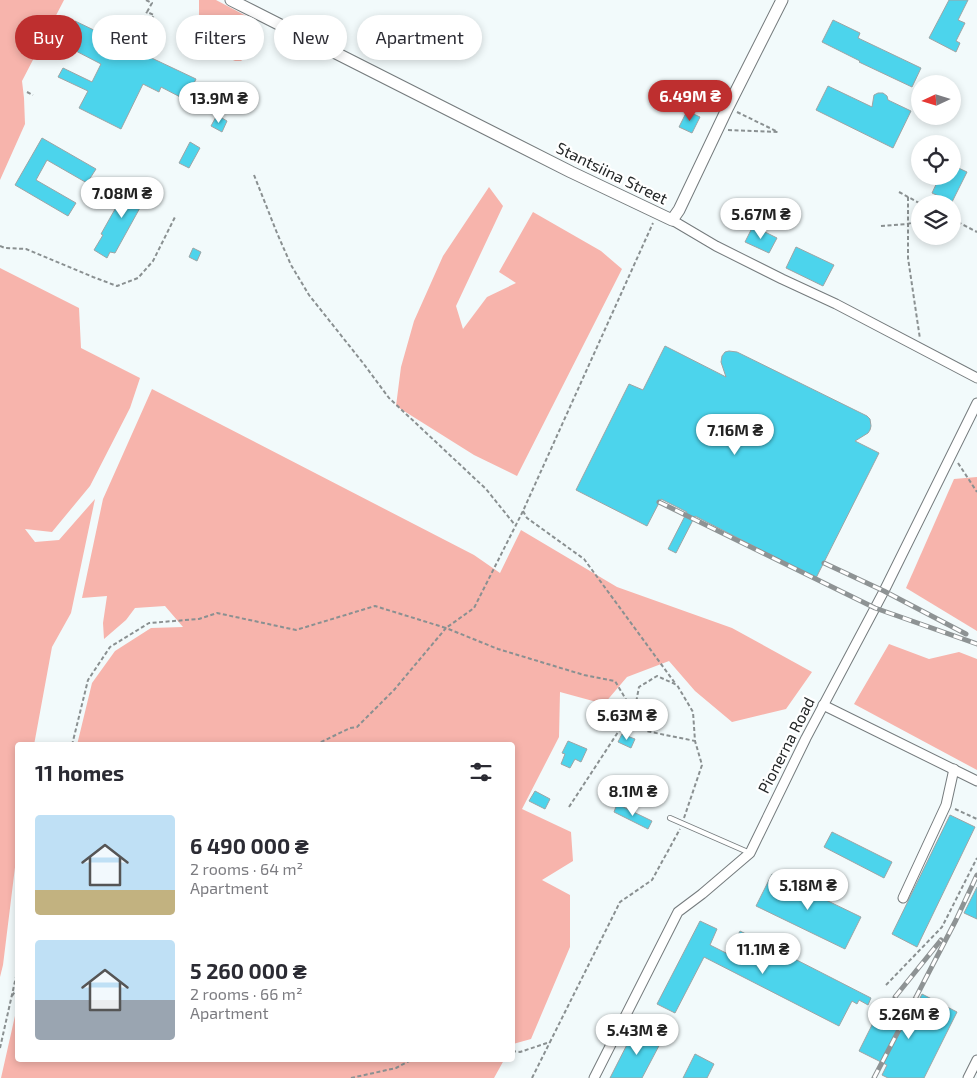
<!DOCTYPE html>
<html lang="en">
<head>
<meta charset="utf-8">
<style>
  body { margin:0; font-family:"Exo 2",sans-serif; background:#f2f2f3; color:#2b2b33; height:100vh; display:flex; flex-direction:column; font-size:19px; white-space:nowrap }
  * { box-sizing:border-box; margin:0 }
  p { font-size:16px; color:#7c7c81 }
  .icon { flex:none; width:28px; height:28px; fill:none; stroke:currentColor; stroke-width:2; stroke-linecap:round; stroke-linejoin:round }
  .map { position:relative; flex:1; overflow:hidden }
  .side { position:absolute; left:15px; top:742px; width:500px; height:320px; display:flex; flex-direction:column; background:#fff; border-radius:5px; box-shadow:0 2px 8px #0003 }
  .side>* { flex:none }
  .banner { position:absolute; left:15px; top:15px; width:500px; height:45px; display:flex; gap:10px }
  .needle { width:32px; rotate:266deg }
  .buttons { position:absolute; left:911px; top:75px; display:grid; gap:10px }
  .buttons a { display:grid; place-items:center; width:50px; height:50px; border-radius:50%; background:#fff; box-shadow:0 2px 8px #0003; font-size:25px }
  .price { position:absolute; translate:-50% -42px; padding:0 11px; border-radius:18px; background:#fff; color:#222; font-size:16px; line-height:32px; filter:drop-shadow(0 1px 2px #0008) }
  .price::after { content:''; position:absolute; left:50%; top:30px; width:15px; height:11px; margin-left:-8px; background:inherit; clip-path:polygon(0 0,100% 0,50% 100%) }
  .price.current { background:#be2f2f; color:#fff }
  ul { padding:0; list-style:none }
  li { display:flex; align-items:center; gap:15px; height:125px; padding:0 20px }
  li span { display:grid; place-items:center; flex:none; width:140px; height:100px; border-radius:5px; color:#555 }
  li>.icon { margin-inline-start:auto }
  span .icon { width:60px; height:60px; fill:#fffc; stroke-width:1 }
  li b { font-size:21px }
  h2 { display:flex; justify-content:space-between; align-items:center; height:60px; padding:0 20px; font-size:21px }
  .chip { padding:0 18px; border-radius:22px; background:#fff; box-shadow:0 2px 8px #0003; font-size:18px; line-height:45px }
  .chip.current { background:#be2f2f; color:#fff }
  .map>svg:first-child { display:block }
</style>
</head>
<body>
<div class="map">
<svg width="977" height="1078" viewBox="0 0 977 1078">
  <rect width="100%" height="100%" fill="#f2fafb"/>
  <g fill="#f7b4ac">
    <path d="M0 0H64L22 81 24 98 25 124 0 180Z"/>
    <path d="M199 0H216L252 19 256 23 258 28 257 35 246 57 241 61H235L206 47 201 40 199 32Z"/>
    <path d="M489 187 503 206 456 306 463 329 487 297 516 283 499 272 533 212 601 251 622 269 517 476 474 455 396 406 401 367 414 321 443 256Z"/>
    <path d="M0 268 79 308 81 348 140 378 130 408 90 486 52 532 25 529 35 542 59 540 95 499 71 613 52 647 34 745H18L17 851 3 965 0 977Z"/>
    <path d="M152 389 474 555 500 573 521 530 617 587 732 628 812 672 786 709 732 722 695 691 669 661 627 677 604 704 560 692 559 737 522 809 571 832 573 861 542 880 570 895V947L531 1039 513 1044 512 745H77L92 683 115 651 151 628 183 627 165 606 135 608 126 620 104 639 103 623 107 596 82 598 103 499Z"/>
    <path d="M977 477V631L906 588 954 479Z"/>
    <path d="M889 644 929 659 959 652 977 659V770L854 704Z"/>
    <path d="M17 1007 18 1060H504L494 1078H1Z"/>
  </g>
  <g fill="#4cd4ec" stroke="#9da4a5">
    <path d="M949 0H968L958 20 965 23 956 41 960 43 956 52 929 38Z"/>
    <path d="M833 20 860 33 858 38 921 68 912 87 859 62 860 61 822 42Z"/>
    <path d="M75 21 123 44 126 38 144 47 141 53 196 79 186 100 161 87 159 92 143 84 121 129 79 108 88 91 58 77 63 68 92 82 101 64 74 50 76 46 65 41Z"/>
    <path d="M828 86 872 107 874 95 878 93H883L887 96 888 100 911 111 893 148 816 110Z"/>
    <path d="M687 111 700 117 692 133 679 127Z"/>
    <path d="M217 115 227 121 222 132 211 126Z"/>
    <path d="M42 138 96 169 87 183 47 160 36 180 76 203 68 216 15 185Z"/>
    <path d="M190 142 200 148 189 168 179 163Z"/>
    <path d="M952 165 967 172 952 202 932 193 940 176H952Z"/>
    <path d="M138 179 152 186 115 253 110 252 107 258 94 250 103 235 101 234 123 195 128 198Z"/>
    <path d="M753 226 777 238 769 253 745 242Z"/>
    <path d="M796 247 834 265 823 286 786 268Z"/>
    <path d="M193 248 201 252 197 261 189 257Z"/>
    <path d="M665 346 726 377 721 362 722 356 725 352 729 351 737 352 867 416 870 419 871 426 870 430 868 433 855 441 879 453 816 578 695 516 676 553 668 549 687 512 661 499 647 526 576 490 629 384 643 390Z"/>
    <path d="M622 734 635 739 631 748 618 742Z"/>
    <path d="M568 741 587 749 581 762 575 759 570 768 561 764 565 754 562 753Z"/>
    <path d="M535 791 550 799 545 809 529 801Z"/>
    <path d="M617 804 652 821 648 829 614 812Z"/>
    <path d="M950 815 975 827 917 947 892 934Z"/>
    <path d="M832 832 892 862 884 878 824 847Z"/>
    <path d="M772 874 861 917 845 949 756 906Z"/>
    <path d="M977 887V919L964 913Z"/>
    <path d="M700 921 717 929 710 945 728 954 740 931 871 998 868 1005 859 1000 857 1004 852 1001 839 1026 704 957 675 1013 657 1004Z"/>
    <path d="M922 994 957 1012 924 1078H888L882 1075 887 1065 859 1051 875 1019 880 1022 884 1014 907 1025Z"/>
    <path d="M636 1027 662 1040 642 1078H610Z"/>
    <path d="M695 1054 714 1064 707 1078H683Z"/>
  </g>
  <g fill="none" stroke-linecap="round" stroke-linejoin="round">
    <g stroke="#757b7d" stroke-width="6">
      <path id="lane" d="M670 818 750 853"/>
    </g>
    <g stroke="#757b7d" stroke-width="11">
      <g id="street">
        <path d="M672 220 716 246 782 279 836 304 977 378"/>
        <path d="M823 705 977 781"/>
        <path d="M903 898 946 805 954 769"/>
        <path d="M594 1078 678 912 702 894 750 853 806 738 884 591 977 403"/>
        <path d="M968 1078 977 1060"/>
      </g>
    </g>
    <g stroke="#757b7d" stroke-width="13">
      <path id="secondary" d="M231 0 571 172 672 220 679 210 728 107 782 0"/>
    </g>
    <g stroke="#8a9091" stroke-width="2" stroke-dasharray="4 2.5" stroke-linecap="butt">
      <path d="M146 0 152 3 147 12 154 15 150 23"/>
      <path d="M143 19 147 12"/>
      <path d="M27 92 33 95"/>
      <path d="M737 112 776 131"/>
      <path d="M728 130 778 132"/>
      <path d="M254 175 277 233 291 265 309 295 363 363 389 398 486 489 515 525"/>
      <path d="M899 192 921 204"/>
      <path d="M908 197V258L920 339"/>
      <path d="M952 219 977 232"/>
      <path d="M881 226 907 224 920 221"/>
      <path d="M0 246 5 248 26 249 93 277 117 286 138 278 153 261 175 217"/>
      <path d="M958 463 977 492"/>
      <path d="M523 511 527 518 584 559 675 683"/>
      <path d="M72 745 88 680 110 647 149 623 199 619 217 613 296 630 375 606 446 628 474 608 523 511 653 223"/>
      <path d="M315 745 350 728 357 727 394 690 446 628 498 649 584 675 615 681 634 713"/>
      <path d="M569 807 622 726 639 720"/>
      <path d="M955 809 977 819"/>
      <path d="M684 818 702 765 695 741 693 712 677 685 657 676 639 687 634 713 646 731 695 741"/>
      <path d="M886 985 942 927 977 858"/>
      <path d="M12 996 18 987"/>
      <path d="M0 1048 18 968"/>
      <path d="M512 1051 520 1052 550 1042 620 902 652 880 680 829"/>
      <path d="M351 1078 396 1068 411 1060"/>
      <path d="M532 1078 550 1042"/>
    </g>
    <use href="#lane" stroke="#fff" stroke-width="4.5"/>
    <use href="#street" stroke="#fff" stroke-width="9"/>
    <use href="#secondary" stroke="#fff" stroke-width="11"/>
    <g stroke="#8e9394" stroke-width="5">
      <g id="rail">
        <path d="M659 502 875 608 977 644"/>
        <path d="M824 563 884 591 966 634"/>
        <path d="M895 997 941 940"/>
        <path d="M874 1078 956 920 977 875"/>
      </g>
    </g>
    <use href="#rail" stroke="#fff" stroke-width="3" stroke-dasharray="9" stroke-linecap="butt"/>
  </g>
  <g text-anchor="middle" stroke-width="4.5" stroke-linejoin="round" paint-order="stroke">
    <g font-size="16" fill="#252829" stroke="#fff">
      <text transform="translate(612 173) rotate(26)" y="6">Stantsiina Street</text>
      <text transform="translate(786 745) rotate(-63)" y="6">Pionerna Road</text>
    </g>
  </g>
</svg>
<div class="buttons">
<a><svg class="needle" viewBox="-14 -14 28 28"><path d="M0-13l5 13h-10z" fill="#e53935"/><path d="M0 13l5-13h-10z" fill="#7c7c81"/></svg></a>
<a><svg class="icon" aria-label="locate" viewBox="0 0 24 24"><circle cx="12" cy="12" r="6"/><path d="M12 2v4M12 18v4M2 12h4M18 12h4"/></svg></a>
<a><svg class="icon" aria-label="layers" viewBox="0 0 24 24"><path d="M12 4l9 5-9 5-9-5zM3 14l9 5 9-5"/></svg></a>
</div>
<b class="price current" style="left:690px;top:122px">6.49M ₴</b>
<b class="price" style="left:219px;top:124px">13.9M ₴</b>
<b class="price" style="left:122px;top:219px">7.08M ₴</b>
<b class="price" style="left:761px;top:240px">5.67M ₴</b>
<b class="price" style="left:735px;top:456px">7.16M ₴</b>
<b class="price" style="left:627px;top:741px">5.63M ₴</b>
<b class="price" style="left:633px;top:817px">8.1M ₴</b>
<b class="price" style="left:808px;top:911px">5.18M ₴</b>
<b class="price" style="left:763px;top:975px">11.1M ₴</b>
<b class="price" style="left:909px;top:1040px">5.26M ₴</b>
<b class="price" style="left:637px;top:1056px">5.43M ₴</b>
<div class="banner">
<a class="chip current">Buy</a>
<a class="chip">Rent</a>
<a class="chip">Filters</a>
<a class="chip">New</a>
<a class="chip">Apartment</a>
</div>
<section class="side">
<h2>11 homes<svg class="icon" aria-label="filters" viewBox="0 0 24 24"><path d="M4 7h16M4 17h16"/><circle cx="9" cy="7" r="2"/><circle cx="15" cy="17" r="2"/></svg></h2>
<ul>
<li><span style="background:linear-gradient(#bfe0f5 75%,#c2b280 0)"><svg class="icon" aria-label="home" viewBox="0 0 24 24"><path d="M3 11l9-7 9 7M6 9v11h12V9"/></svg></span><div><b>6 490 000 ₴</b><p>2 rooms · 64 m²</p><p>Apartment</p></div></li>
<li><span style="background:linear-gradient(#bfe0f5 60%,#9aa5b1 0)"><svg class="icon" aria-label="home" viewBox="0 0 24 24"><path d="M3 11l9-7 9 7M6 9v11h12V9"/></svg></span><div><b>5 260 000 ₴</b><p>2 rooms · 66 m²</p><p>Apartment</p></div></li>
</ul>
</section>
</div>
</body>
</html>
